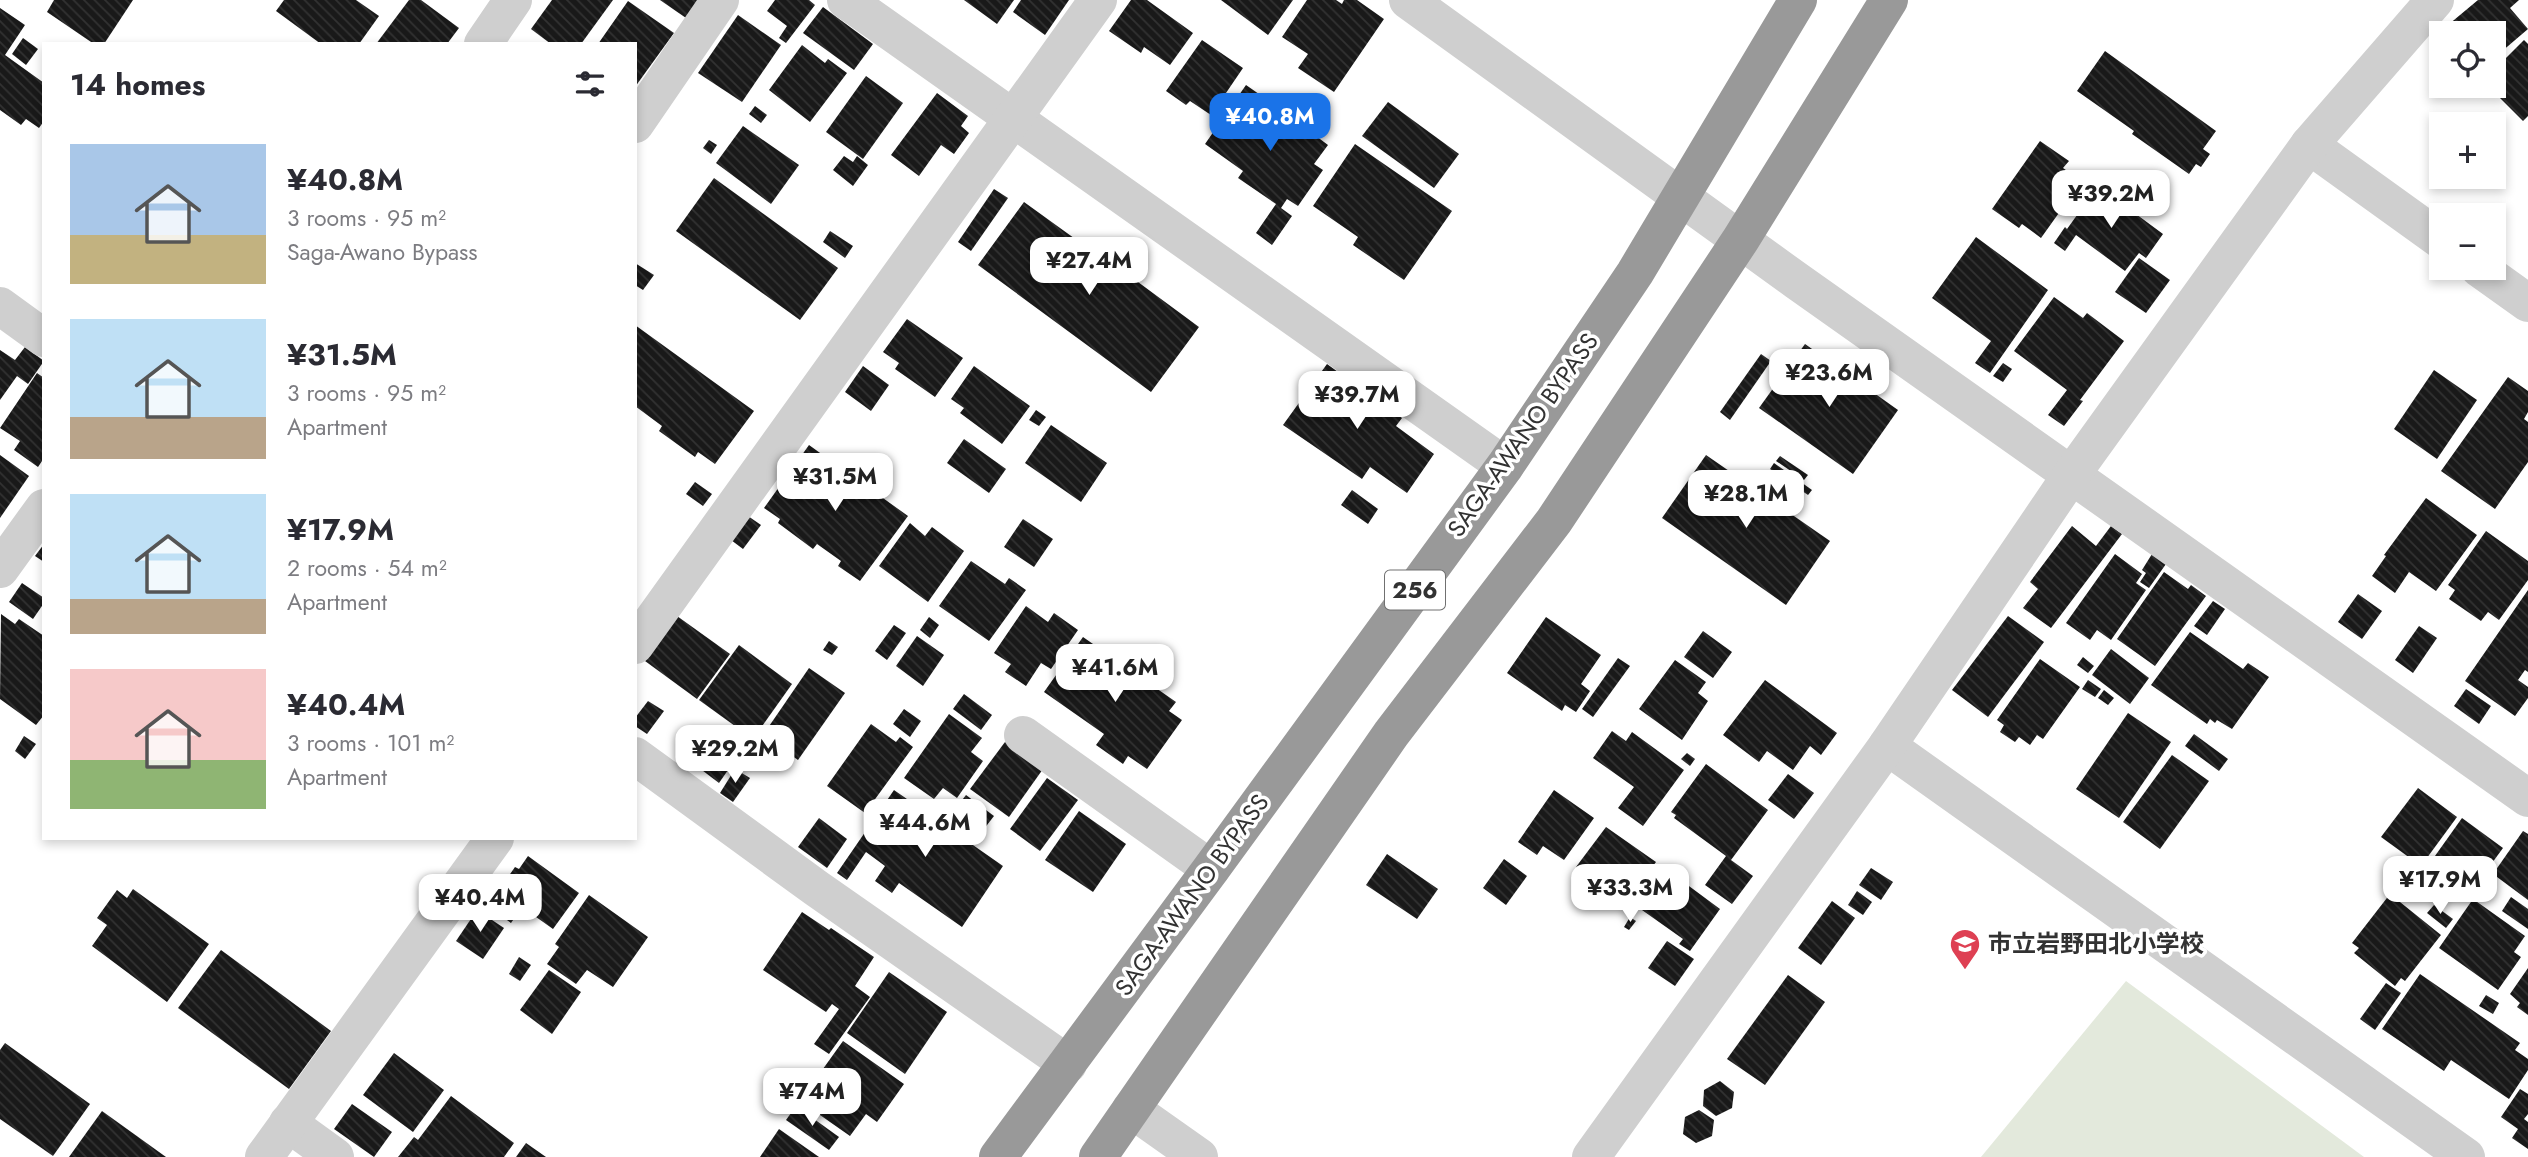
<!DOCTYPE html>
<html lang="en">
<head>
<meta charset="utf-8">
<style>
  body { margin:0; font-family:Jost,"Noto Sans JP",sans-serif; background:#f2f2f3; color:#2b2b33; height:100vh; display:flex; flex-direction:column; font-size:26px; white-space:nowrap }
  * { box-sizing:border-box; margin:0 }
  p { font-size:23px; color:#7c7c81 }
  .icon { flex:none; width:38px; height:38px; fill:none; stroke:currentColor; stroke-width:2; stroke-linecap:round; stroke-linejoin:round }
  .map { position:relative; flex:1; overflow:hidden }
  .sheet { position:absolute; left:42px; top:42px; width:595px; height:798px; display:flex; flex-direction:column; background:#fff; border-radius:0px; box-shadow:0 4px 10px #0003 }
  .sheet>* { flex:none }
  .fabs { position:absolute; left:2429px; top:21px; display:grid; gap:14px }
  .fabs a { display:grid; place-items:center; width:77px; height:77px; border-radius:0px; background:#fff; box-shadow:0 4px 10px #0003; font-size:35px }
  .price { position:absolute; translate:-50% -60px; padding:0 16px; border-radius:14px; background:#fff; color:#222; font-size:23px; line-height:46px; filter:drop-shadow(0 2px 4px #0008) }
  .price::after { content:''; position:absolute; left:50%; top:42px; width:21px; height:16px; margin-left:-10px; background:inherit; clip-path:polygon(0 0,100% 0,50% 100%) }
  .price.selected { background:#1a73e8; color:#fff }
  ul { padding:0; list-style:none }
  li { display:flex; align-items:center; gap:21px; height:175px; padding:0 28px }
  li span { display:grid; place-items:center; flex:none; width:196px; height:140px; border-radius:0px; color:#555 }
  li>.icon { margin-inline-start:auto }
  span .icon { width:84px; height:84px; fill:#fffc; stroke-width:1 }
  li b { font-size:30px }
  h2 { display:flex; justify-content:space-between; align-items:center; height:84px; padding:0 28px; font-size:30px }
  .map>svg:first-child { display:block }
</style>
</head>
<body>
<div class="map">
<svg width="2528" height="1157" viewBox="0 0 2528 1157">
  <defs>
    <pattern id="building-back-hatch" width="6" height="6" patternUnits="userSpaceOnUse" patternTransform="scale(1.75)"><rect width="6" height="6" fill="#191919"/><path d="M-1 5l2 2M0 0l6 6M5-1l2 2" fill="none" stroke="#323232"/></pattern>
  </defs>
  <rect width="100%" height="100%" fill="#fff"/>
  <path fill="#e3e9dc" d="M2126 981 2364 1157H1981Z"/>
  <g fill="url(#building-back-hatch)">
    <path d="M54 0H133L104 44H94L47 12Z"/>
    <path d="M284 0H356L379 16 359 44H321L276 11Z"/>
    <path d="M409 0H421L459 28 447 44H376Z"/>
    <path d="M552 0H613L581 44H551L531 29Z"/>
    <path d="M660 0H699L686 18Z"/>
    <path d="M775 0H809L815 5 786 43 779 38 787 26 767 11Z"/>
    <path d="M964 0H1014L997 24Z"/>
    <path d="M1021 0H1069L1045 35 1013 12Z"/>
    <path d="M1131 0H1147L1193 33 1170 65 1144 47 1141 53 1109 31Z"/>
    <path d="M1221 0H1293L1268 35Z"/>
    <path d="M1307 0H1336L1342 4 1344 0H1357L1384 19 1334 92 1298 68 1308 54 1282 37Z"/>
    <path d="M2478 0H2519L2510 8 2528 29 2494 58V33H2455L2448 25Z"/>
    <path d="M628 1 674 33 635 87V44H598Z"/>
    <path d="M823 7 873 44 854 70 803 33Z"/>
    <path d="M0 8 25 25 5 55 44 83V121L39 128 26 119 21 125 0 110Z"/>
    <path d="M738 15 781 45 742 102 698 73Z"/>
    <path d="M23 38 38 49 26 65 12 54Z"/>
    <path d="M1202 40 1243 68 1211 115 1190 101 1186 105 1166 91Z"/>
    <path d="M2524 40 2528 44V116L2523 121 2488 86H2494V70Z"/>
    <path d="M802 45 825 63 828 59 847 73 810 122 769 90Z"/>
    <path d="M2105 51 2216 131 2203 149 2210 154 2201 167 2196 164 2189 174 2132 134 2134 131 2077 91Z"/>
    <path d="M866 76 903 103 863 159 826 132Z"/>
    <path d="M1246 85 1269 101 1273 95 1321 129 1316 136 1328 145 1314 164 1323 170 1298 206 1287 199 1281 208 1292 216 1272 245 1256 233 1276 204 1238 178 1243 171 1205 144Z"/>
    <path d="M937 93 968 116 961 126 969 133 954 154 941 145 919 176 891 155Z"/>
    <path d="M1388 102 1459 154 1434 188 1362 136Z"/>
    <path d="M755 106 767 115 761 123 749 114Z"/>
    <path d="M743 126 799 165 771 204 716 163Z"/>
    <path d="M709 140 717 145 711 154 703 148Z"/>
    <path d="M2040 141 2069 161 2063 168 2089 186 2068 215 2061 210 2041 238 2022 224 2019 228 1992 209Z"/>
    <path d="M1355 144 1452 211 1404 280 1353 245 1358 237 1313 206Z"/>
    <path d="M844 156 853 162 857 156 868 165 853 186 833 170Z"/>
    <path d="M2081 171 2094 180 2091 185 2077 176Z"/>
    <path d="M714 178 838 268 800 320 676 231Z"/>
    <path d="M2098 186 2163 234 2146 258 2139 253 2125 271 2076 235 2065 251 2054 243 2065 227 2067 229Z"/>
    <path d="M994 189 1008 198 971 251 958 242Z"/>
    <path d="M1024 202 1103 259 1108 252 1123 263 1119 268 1199 327 1151 392 978 265Z"/>
    <path d="M830 231 853 246 845 258 823 242Z"/>
    <path d="M1976 237 2048 290 1990 373 1975 363 1991 341 1932 298Z"/>
    <path d="M2139 258 2170 280 2146 313 2115 292Z"/>
    <path d="M635 263 654 275 643 290 635 285Z"/>
    <path d="M2054 297 2083 318 2087 313 2124 341 2080 400 2083 401 2064 426 2048 415 2067 390 2014 351Z"/>
    <path d="M907 319 963 358 935 397 895 369 899 363 883 352Z"/>
    <path d="M635 325 754 411 715 464 698 452 695 457 659 431 662 426 635 406Z"/>
    <path d="M1805 344 1898 410 1853 474 1759 408Z"/>
    <path d="M25 347 44 361 28 384 17 376 0 400V350L15 360Z"/>
    <path d="M1761 354 1771 361 1730 420 1720 412Z"/>
    <path d="M2003 363 2012 369 2003 382 1993 376Z"/>
    <path d="M1327 364 1402 418 1396 426 1434 454 1407 493 1370 467 1362 479 1283 425Z"/>
    <path d="M863 366 889 385 871 411 845 392Z"/>
    <path d="M974 366 1030 406 1002 444 960 413 964 408 951 399Z"/>
    <path d="M2434 370 2477 400 2437 459 2394 429Z"/>
    <path d="M37 373 44 378V458L38 467 14 450 20 441 0 428Z"/>
    <path d="M2508 377 2528 391V412L2524 419 2528 422V462L2495 509 2441 471Z"/>
    <path d="M1036 410 1046 417 1039 426 1029 420Z"/>
    <path d="M1051 425 1107 463 1081 502 1025 463Z"/>
    <path d="M964 439 1006 469 989 493 947 463Z"/>
    <path d="M809 445 908 516 860 581 838 566 841 561 817 544 813 549 778 523 780 519 764 508Z"/>
    <path d="M0 455 29 476 0 518Z"/>
    <path d="M1706 455 1830 541 1786 605 1662 518Z"/>
    <path d="M1780 456 1808 475 1804 480 1776 461Z"/>
    <path d="M1774 463 1812 490 1808 495 1770 469Z"/>
    <path d="M695 482 712 494 703 506 686 494Z"/>
    <path d="M1352 490 1378 509 1368 524 1341 505Z"/>
    <path d="M2426 498 2477 535 2436 591 2409 572 2395 593 2372 576 2386 556 2384 555Z"/>
    <path d="M748 516 761 525 743 549 731 540Z"/>
    <path d="M1023 519 1053 539 1034 567 1004 547Z"/>
    <path d="M910 523 925 536 932 527 964 551 928 602 879 566Z"/>
    <path d="M2072 526 2096 546 2111 526 2122 534 2051 628 2023 608 2038 589 2030 582Z"/>
    <path d="M2486 531 2528 561V580L2499 620 2488 612 2481 621 2449 599 2455 590 2448 585Z"/>
    <path d="M44 544V562L35 556Z"/>
    <path d="M2115 554 2142 574 2136 583 2146 590 2111 640 2097 630 2090 640 2066 623Z"/>
    <path d="M2152 554 2166 564 2149 588 2140 582 2146 573 2142 570Z"/>
    <path d="M971 561 1005 584 1009 578 1026 590 989 641 939 606Z"/>
    <path d="M2164 572 2188 589 2191 585 2206 596 2155 666 2117 639Z"/>
    <path d="M22 583 44 598V603L33 619 9 602Z"/>
    <path d="M2528 590V672L2525 670 2518 680 2528 687V698L2515 716 2465 681Z"/>
    <path d="M2358 594 2382 611 2362 639 2338 622Z"/>
    <path d="M2213 601 2225 609 2207 635 2194 626Z"/>
    <path d="M1026 606 1048 622 1054 613 1078 630 1051 669 1041 663 1026 686 1005 672 1011 664 994 653Z"/>
    <path d="M1 614 15 624 19 619 44 636V715L36 725 0 699Z"/>
    <path d="M677 616 730 654 697 699 645 661Z"/>
    <path d="M2008 616 2044 642 1988 717 1952 690Z"/>
    <path d="M929 617 939 625 930 638 920 630Z"/>
    <path d="M1546 617 1601 655 1581 684 1590 691 1576 712 1565 705 1562 711 1507 673Z"/>
    <path d="M894 625 906 633 887 660 875 651Z"/>
    <path d="M2419 626 2437 638 2413 673 2395 660Z"/>
    <path d="M1703 631 1732 652 1713 678 1684 657Z"/>
    <path d="M2190 632 2243 669 2248 663 2269 677 2232 729 2217 720 2215 723 2210 719 2207 724 2151 685Z"/>
    <path d="M917 636 944 655 923 686 896 666Z"/>
    <path d="M1083 637 1176 702 1169 711 1182 720 1147 769 1128 756 1123 764 1096 745 1104 734 1044 692Z"/>
    <path d="M829 641 838 647 832 655 823 650Z"/>
    <path d="M739 645 792 684 753 739 699 700Z"/>
    <path d="M2111 649 2149 678 2130 704 2092 675Z"/>
    <path d="M2083 657 2094 666 2088 673 2077 665Z"/>
    <path d="M1618 658 1630 666 1593 717 1582 709Z"/>
    <path d="M2040 659 2080 687 2043 739 2037 735 2030 745 2019 737 2015 742 2000 732 2004 725 1997 720Z"/>
    <path d="M1675 660 1706 682 1698 693 1708 701 1682 740 1639 709Z"/>
    <path d="M809 668 845 693 798 760 763 735Z"/>
    <path d="M1765 680 1837 733 1821 755 1810 746 1793 770 1767 751 1759 762 1723 735Z"/>
    <path d="M2088 680 2101 689 2095 697 2082 689Z"/>
    <path d="M2466 689 2491 706 2479 724 2454 706Z"/>
    <path d="M2104 690 2114 698 2108 705 2098 698Z"/>
    <path d="M964 694 992 715 981 730 953 709Z"/>
    <path d="M648 701 664 711 647 734 635 726V718Z"/>
    <path d="M904 709 921 721 910 737 893 724Z"/>
    <path d="M2128 713 2171 742 2119 818 2076 789Z"/>
    <path d="M949 714 982 738 971 752 983 761 957 798 943 788 934 799 904 778Z"/>
    <path d="M871 724 896 742 900 737 913 747 865 813 827 786Z"/>
    <path d="M1612 731 1626 741 1632 732 1684 770 1643 826 1618 808 1634 787 1593 758Z"/>
    <path d="M2194 734 2228 759 2219 771 2185 746Z"/>
    <path d="M24 736 36 744 25 759 15 751Z"/>
    <path d="M706 738 735 760 719 783 690 761Z"/>
    <path d="M1005 742 1043 769 1009 817 970 789Z"/>
    <path d="M1687 753 1695 759 1690 766 1681 759Z"/>
    <path d="M2172 755 2209 781 2160 849 2123 822Z"/>
    <path d="M1706 764 1768 810 1731 860 1753 876 1732 904 1705 885 1726 856 1674 818 1676 815 1671 812Z"/>
    <path d="M735 769 750 778 733 802 720 793Z"/>
    <path d="M1788 774 1814 793 1794 819 1768 800Z"/>
    <path d="M1047 778 1078 800 1040 851 1010 829Z"/>
    <path d="M2418 788 2457 817 2421 866 2381 837Z"/>
    <path d="M894 790 1003 866 962 927 899 883 892 893 875 881 885 866 866 852 847 880 837 873Z"/>
    <path d="M1554 790 1594 818 1564 860 1543 846 1537 855 1518 842Z"/>
    <path d="M966 795 994 816 977 838 949 817Z"/>
    <path d="M1079 811 1126 844 1093 892 1045 860Z"/>
    <path d="M819 818 847 839 827 868 798 847Z"/>
    <path d="M2462 818 2503 848 2465 900 2425 870Z"/>
    <path d="M1606 827 1656 862 1629 898 1591 871 1588 875 1576 867Z"/>
    <path d="M2523 831 2528 834V900L2493 874Z"/>
    <path d="M1387 854 1438 889 1417 919 1366 885Z"/>
    <path d="M528 856 579 893 553 929 522 907 511 923 488 906 515 867 519 869Z"/>
    <path d="M1504 859 1527 876 1506 905 1483 888Z"/>
    <path d="M1871 868 1893 882 1881 900 1859 885Z"/>
    <path d="M1670 872 1720 909 1690 951 1679 944 1683 939 1642 910Z"/>
    <path d="M133 889 209 944 167 1002 92 946 107 925 97 918 117 890 127 898Z"/>
    <path d="M1857 891 1872 902 1863 915 1848 905Z"/>
    <path d="M2390 894 2441 935 2405 981 2401 978 2395 986 2354 953 2359 948 2352 943Z"/>
    <path d="M589 895 648 937 613 987 587 970 576 984 547 964 559 947 555 944Z"/>
    <path d="M2511 897 2528 909V929L2502 911Z"/>
    <path d="M2473 899 2525 936 2514 952 2521 957 2498 990 2439 948Z"/>
    <path d="M1832 901 1855 918 1821 965 1798 948Z"/>
    <path d="M2434 905 2453 919 2446 928 2427 913Z"/>
    <path d="M477 910 504 928 483 959 456 941Z"/>
    <path d="M802 912 829 930 831 928 874 957 855 986 870 997 829 1054 814 1044 839 1009 832 1004 826 1012 763 970Z"/>
    <path d="M1630 917 1636 921 1629 930 1624 927Z"/>
    <path d="M1667 941 1694 959 1675 986 1648 968Z"/>
    <path d="M221 950 331 1031 289 1089 178 1008Z"/>
    <path d="M519 957 531 965 520 981 509 974Z"/>
    <path d="M2528 968V1015L2517 1007 2520 1003 2510 994Z"/>
    <path d="M549 970 581 992 552 1034 520 1010Z"/>
    <path d="M889 972 947 1012 905 1074 847 1033Z"/>
    <path d="M2420 974 2520 1043 2515 1050 2528 1059V1070L2509 1099 2451 1060 2444 1071 2382 1029Z"/>
    <path d="M1788 975 1825 1002 1765 1085 1727 1059Z"/>
    <path d="M2386 983 2401 993 2375 1030 2360 1019Z"/>
    <path d="M2486 995 2499 1003 2493 1014 2479 1006Z"/>
    <path d="M843 1041 904 1084 877 1122 866 1114 850 1136 800 1101Z"/>
    <path d="M5 1043 90 1104 53 1156 0 1119V1050Z"/>
    <path d="M394 1053 444 1090 413 1132 363 1095Z"/>
    <path d="M1720 1081 1734 1092 1732 1108 1716 1116 1703 1106 1704 1090Z"/>
    <path d="M2520 1089 2528 1094V1114L2524 1119 2528 1122V1149L2512 1138 2518 1129 2501 1117Z"/>
    <path d="M451 1096 514 1143 504 1157H398L414 1137 418 1140Z"/>
    <path d="M352 1104 392 1132 374 1157 334 1129Z"/>
    <path d="M796 1106 839 1137 829 1150 786 1120Z"/>
    <path d="M1699 1110 1714 1120 1712 1136 1696 1143 1683 1134 1685 1117Z"/>
    <path d="M102 1111 166 1157H69Z"/>
    <path d="M779 1129 819 1157H760Z"/>
    <path d="M526 1143 546 1157H516Z"/>
  </g>
  <g fill="none" stroke-linecap="round" stroke-linejoin="round">
    <g stroke="#cfcfcf" stroke-width="38">
      <path d="M846 0 1505 466"/>
      <path d="M1408 0 1797 281 2528 798"/>
      <path d="M483 44 513 0"/>
      <path d="M635 124 720 0"/>
      <path d="M2309 145 2441 240"/>
      <path d="M2479 268 2528 303"/>
      <path d="M0 306 44 338"/>
      <path d="M0 569 44 508"/>
      <path d="M635 645 1098 0"/>
      <path d="M1023 735 1211 869"/>
      <path d="M1887 746 2466 1157"/>
      <path d="M635 756 816 888 1068 1064"/>
      <path d="M1131 1109 1199 1157"/>
      <path d="M288 1123 335 1157"/>
      <path d="M264 1157 495 838"/>
      <path d="M1591 1157 1887 746 2072 474 2309 145 2435 0"/>
    </g>
    <g stroke="#999" stroke-width="38">
      <path d="M998 1157 1211 869 1505 466 1635 273 1798 0"/>
      <path d="M1098 1157 1391 734 1554 521 1741 239 1889 0"/>
    </g>
  </g>
  <defs>
    <g id="school-pin" transform="scale(1.575)"><path d="M0 17L-7.5 6A9.5 9.5 0 1 1 7.5 6Z" fill="#de4053" stroke="#fff"/><path d="M0-5L7-2L0 1L-7-2ZM-4 1L0 2.5L4 1V4Q0 6-4 4Z" fill="#fff"/></g>
  </defs>
  <g fill-rule="evenodd">
    <use href="#school-pin" x="1965" y="944"/>
  </g>
  <g text-anchor="middle" stroke-width="7" stroke-linejoin="round" paint-order="stroke">
    <rect fill="#fff" stroke="#707070" stroke-width="2" x="1385" y="570.5" width="60" height="39" rx="5"/>
    <g font-size="23" font-weight="bold" fill="#323232">
      <text x="1415" y="598">256</text>
    </g>
    <g font-size="24" fill="#323232" stroke="#fff">
      <text transform="translate(1523 435) rotate(-55)" y="8">SAGA-AWANO BYPASS</text>
      <text transform="translate(1192 895) rotate(-54)" y="8">SAGA-AWANO BYPASS</text>
    </g>
    <g font-size="24" font-weight="bold" fill="#323232" stroke="#fff" text-anchor="start">
      <text x="1988" y="952">市立岩野田北小学校</text>
    </g>
  </g>
</svg>
<div class="fabs">
<a><svg class="icon" aria-label="locate" viewBox="0 0 24 24"><circle cx="12" cy="12" r="6"/><path d="M12 2v4M12 18v4M2 12h4M18 12h4"/></svg></a>
<a>+</a>
<a>−</a>
</div>
<b class="price selected" style="left:1270px;top:153px">¥40.8M</b>
<b class="price" style="left:2111px;top:230px">¥39.2M</b>
<b class="price" style="left:1089px;top:297px">¥27.4M</b>
<b class="price" style="left:1829px;top:409px">¥23.6M</b>
<b class="price" style="left:1357px;top:431px">¥39.7M</b>
<b class="price" style="left:835px;top:513px">¥31.5M</b>
<b class="price" style="left:1746px;top:530px">¥28.1M</b>
<b class="price" style="left:1115px;top:704px">¥41.6M</b>
<b class="price" style="left:735px;top:785px">¥29.2M</b>
<b class="price" style="left:925px;top:859px">¥44.6M</b>
<b class="price" style="left:2440px;top:916px">¥17.9M</b>
<b class="price" style="left:1630px;top:924px">¥33.3M</b>
<b class="price" style="left:480px;top:934px">¥40.4M</b>
<b class="price" style="left:812px;top:1128px">¥74M</b>
<section class="sheet">
<h2>14 homes<svg class="icon" aria-label="filters" viewBox="0 0 24 24"><path d="M4 7h16M4 17h16"/><circle cx="9" cy="7" r="2"/><circle cx="15" cy="17" r="2"/></svg></h2>
<ul>
<li><span style="background:linear-gradient(#a9c7e8 65%,#c2b280 0)"><svg class="icon" aria-label="home" viewBox="0 0 24 24"><path d="M3 11l9-7 9 7M6 9v11h12V9"/></svg></span><div><b>¥40.8M</b><p>3 rooms · 95 m²</p><p>Saga-Awano Bypass</p></div></li>
<li><span style="background:linear-gradient(#bfe0f5 70%,#b9a48a 0)"><svg class="icon" aria-label="home" viewBox="0 0 24 24"><path d="M3 11l9-7 9 7M6 9v11h12V9"/></svg></span><div><b>¥31.5M</b><p>3 rooms · 95 m²</p><p>Apartment</p></div></li>
<li><span style="background:linear-gradient(#bfe0f5 75%,#b9a48a 0)"><svg class="icon" aria-label="home" viewBox="0 0 24 24"><path d="M3 11l9-7 9 7M6 9v11h12V9"/></svg></span><div><b>¥17.9M</b><p>2 rooms · 54 m²</p><p>Apartment</p></div></li>
<li><span style="background:linear-gradient(#f6c9c9 65%,#8fb573 0)"><svg class="icon" aria-label="home" viewBox="0 0 24 24"><path d="M3 11l9-7 9 7M6 9v11h12V9"/></svg></span><div><b>¥40.4M</b><p>3 rooms · 101 m²</p><p>Apartment</p></div></li>
</ul>
</section>
</div>
</body>
</html>
